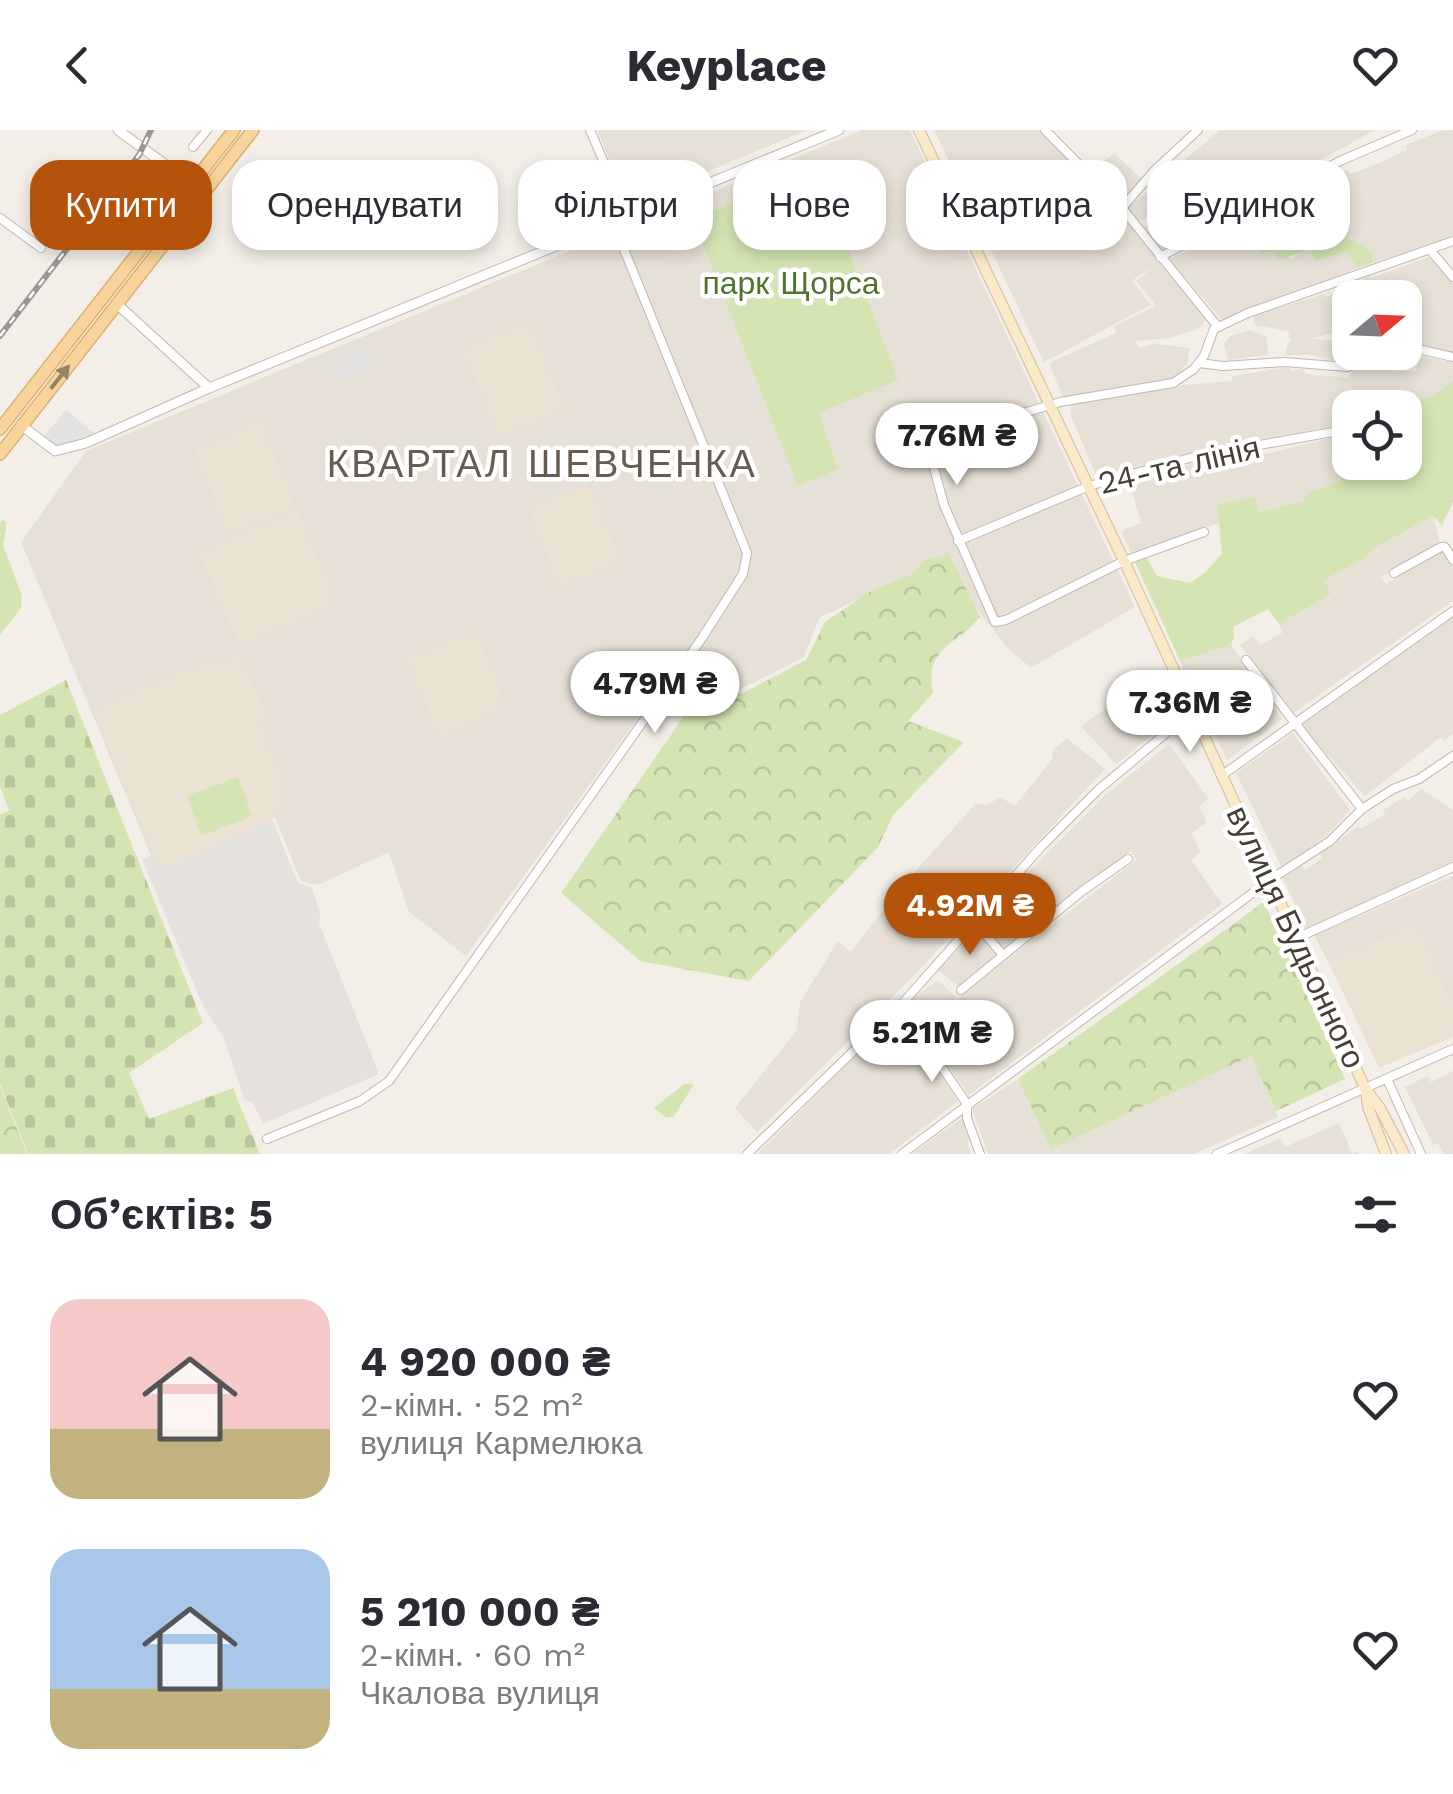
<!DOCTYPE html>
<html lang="uk">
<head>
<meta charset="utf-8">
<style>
  body { margin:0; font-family:"Work Sans",sans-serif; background:#f7f7f7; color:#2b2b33; height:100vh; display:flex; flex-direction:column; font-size:38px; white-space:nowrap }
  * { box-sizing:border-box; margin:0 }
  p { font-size:32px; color:#7c7c81 }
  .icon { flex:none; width:55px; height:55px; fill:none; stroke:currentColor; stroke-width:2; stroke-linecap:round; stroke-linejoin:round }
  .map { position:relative; height:1024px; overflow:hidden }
  .panel { display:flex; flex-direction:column; background:#fff; flex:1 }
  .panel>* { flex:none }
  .banner { position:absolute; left:30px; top:30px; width:1395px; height:90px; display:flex; gap:20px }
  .needle { width:65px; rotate:71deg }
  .tools { position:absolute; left:1332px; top:150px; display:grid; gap:20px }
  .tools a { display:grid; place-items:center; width:90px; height:90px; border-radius:20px; background:#fff; box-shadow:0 5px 15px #0003; font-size:50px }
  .price { position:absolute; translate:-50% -85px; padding:0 22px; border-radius:35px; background:#fff; color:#222; font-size:32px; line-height:65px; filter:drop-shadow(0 2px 5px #0008) }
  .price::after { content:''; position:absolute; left:50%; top:60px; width:30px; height:22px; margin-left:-15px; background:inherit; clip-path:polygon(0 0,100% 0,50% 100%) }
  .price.current { background:#b45309; color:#fff }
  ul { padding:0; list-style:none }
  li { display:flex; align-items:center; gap:30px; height:250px; padding:0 50px }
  li span { display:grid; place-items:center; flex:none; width:280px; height:200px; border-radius:30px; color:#555 }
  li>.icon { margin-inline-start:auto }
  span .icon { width:120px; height:120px; fill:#fffc; stroke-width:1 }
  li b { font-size:42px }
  h2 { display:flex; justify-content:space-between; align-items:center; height:120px; padding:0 50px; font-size:42px }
  .tag { padding:0 35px; border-radius:30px; background:#fff; box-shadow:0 5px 15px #0003; font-size:35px; line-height:90px }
  .tag.current { background:#b45309; color:#fff }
  header { display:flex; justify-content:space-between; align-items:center; height:130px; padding:0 50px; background:#fff; font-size:45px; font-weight:700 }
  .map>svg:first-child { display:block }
</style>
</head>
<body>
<header><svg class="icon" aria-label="back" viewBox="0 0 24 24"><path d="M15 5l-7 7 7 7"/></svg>Keyplace<svg class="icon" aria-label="heart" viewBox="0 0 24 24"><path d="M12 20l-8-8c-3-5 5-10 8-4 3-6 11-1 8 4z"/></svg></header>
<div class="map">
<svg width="1453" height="1024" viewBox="0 0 1453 1024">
  <defs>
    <pattern id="forest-crowns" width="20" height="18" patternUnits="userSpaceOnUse" patternTransform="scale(2.5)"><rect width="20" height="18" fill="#d4e5b3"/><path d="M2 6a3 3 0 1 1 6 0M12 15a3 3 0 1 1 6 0" fill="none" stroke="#b7c69b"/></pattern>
    <pattern id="cemetery-stones" width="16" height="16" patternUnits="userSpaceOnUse" patternTransform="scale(2.5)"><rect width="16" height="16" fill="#d4e5b3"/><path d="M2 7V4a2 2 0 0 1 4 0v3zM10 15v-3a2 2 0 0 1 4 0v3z" fill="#b7c69b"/></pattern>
  </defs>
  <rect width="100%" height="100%" fill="#f3efe8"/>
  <g fill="#e7e0d6">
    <path d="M597 0H807L628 75Z"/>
    <path d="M862 0H910L1135 477 1031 538 1008 518 938 432 819 488 804 527 739 560 686 521 466 826 409 782 389 722 318 755 301 751 275 688 157 740 21 412 86 321Z"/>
    <path d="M934 0H1047L1091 42 1114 23 1147 53 1119 83 1134 101 1192 75 1139 91 1132 89 1128 78 1220 0H1375L1297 43 1254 72 1242 75 1228 53 1204 64 1200 71 1228 58 1242 86 1159 132 1206 190 1198 199 1170 208 1136 211 1138 218 1155 214 1190 218 1187 234 1172 251 1063 267 1049 233 1116 203 1114 196 1156 176 1136 151 1155 135 1132 151 1151 175 1044 232Z"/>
    <path d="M1443 0H1453V106L1373 133 1372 123 1305 102 1260 113 1291 128 1312 119 1345 122 1358 138 1223 191 1169 129 1231 100 1230 96 1258 80 1276 75V71L1302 57 1347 40 1350 44 1377 34 1407 20 1406 15Z"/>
    <path d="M1428 127 1453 152V224L1405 212V168H1350V207L1332 203 1312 209 1350 211V222L1371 223 1370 227 1336 231 1312 225H1285L1288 213 1291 212 1288 201 1254 195V185L1324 164 1326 167 1338 163 1369 146 1372 148Z"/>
    <path d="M1249 200 1266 206 1268 225 1228 230 1224 214 1230 206Z"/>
    <path d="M1419 226 1453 232V251L1430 267 1411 270 1405 278H1350V293L1203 320 1097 347 1070 284 1071 275 1183 255 1232 251V246L1289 237 1290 241 1303 239 1306 244 1349 248 1354 237 1392 235 1393 241H1416Z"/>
    <path d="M1332 308 1342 351 1308 364 1305 371 1260 382 1217 376 1219 393 1131 423 1121 401 1141 393 1129 352 1195 333 1269 323Z"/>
    <path d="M1433 386 1440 411 1381 448 1386 454 1441 421 1453 436V471L1293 583 1240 515 1253 506 1260 515 1282 503 1279 494 1331 464 1324 450 1366 428 1371 419Z"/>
    <path d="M1453 487V604L1444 611 1441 607 1365 666 1301 596Z"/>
    <path d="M1231 515 1282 589 1227 630 1180 531Z"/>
    <path d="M1141 553 1170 591 1116 634 1081 596Z"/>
    <path d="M1293 603 1350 680 1330 703 1282 738 1236 643Z"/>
    <path d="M1067 608 1105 639 917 842 757 1002 735 978 797 900 800 872 838 811 851 822 899 760 975 674 987 675 1000 667 1015 676 1053 628 1052 621Z"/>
    <path d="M1169 614 1208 668 1199 676 1207 692 1192 703 1200 722 1192 731 1222 774 969 965 908 880 909 872 938 850 957 869 1136 730 1131 721 1003 819 983 794 985 789 1025 745 1105 665Z"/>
    <path d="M1421 659 1453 680V731L1306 800 1283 748 1301 736 1305 741 1322 728 1320 724 1359 696 1361 699 1385 684 1383 680 1404 667 1408 671Z"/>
    <path d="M1453 746V878L1415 796 1329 833 1314 805Z"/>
    <path d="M977 800 998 824 959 857 938 840Z"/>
    <path d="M899 883 958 971 889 1024H757Z"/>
    <path d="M1252 925 1278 987 1193 1024H988L972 979 1018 949 1051 1018Z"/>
    <path d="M1453 941V1024H1443L1438 1013 1433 1015 1405 957 1427 946 1431 952Z"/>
    <path d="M962 988 970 1008 967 1013 971 1024H912Z"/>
    <path d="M1339 993 1352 1023 1358 1021 1359 1024H1244L1281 1008 1285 1017Z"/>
  </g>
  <path fill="#e5e1dd" d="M272 689 298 753 312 758 320 783 319 793 379 944 263 994 253 973 244 969 224 908 203 876 142 729 155 724 161 737Z"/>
  <g fill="#ebe2d3">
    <path d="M527 193 565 279 500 304 462 219Z"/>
    <path d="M260 293 295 377 229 404 195 320Z"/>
    <path d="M588 355 621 430 560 456 528 378Z"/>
    <path d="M297 381 336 473 239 514 200 423Z"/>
    <path d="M476 503 501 562 495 580 439 606 407 529Z"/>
    <path d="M240 526 267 586 260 591 286 666 272 689 161 738 93 580 215 529 227 530Z"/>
    <path d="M1415 796 1453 878V907L1379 938 1329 833Z"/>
  </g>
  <g fill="#d4e5b3">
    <path d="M818 40 898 250 819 283 838 339 798 356 693 89Z"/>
    <path d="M1321 101 1326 108C1345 104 1357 111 1372 123L1373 133 1358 138 1345 122 1315 131 1312 119 1278 130 1274 120 1260 124V113Z"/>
    <path d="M1453 251V372L1442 395 1433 386 1372 419 1366 428 1324 450 1331 464 1279 494 1268 479 1233 497 1234 507 1231 515 1180 531 1135 432 1147 428 1157 446 1190 453 1206 442 1222 423 1217 375 1254 367 1260 382 1304 371 1307 364 1341 351 1332 308 1350 304V332H1405V278L1411 270 1430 267Z"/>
    <path d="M3 389 7 393 3 415 22 466 21 478 0 505V393Z"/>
    <path d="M238 647 252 686 201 706 187 666Z"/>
  </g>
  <g fill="url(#forest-crowns)">
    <path d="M949 424 980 487C956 516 924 517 933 563L908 591 964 612 893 685 878 717 749 851 640 831 561 763 691 576 708 543 741 564 806 530 825 492 871 461 914 443 923 431Z"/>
    <path d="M1264 772 1345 949 1276 981 1251 926 1051 1019 1018 949Z"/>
    <path d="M684 954H694L674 986 666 988 654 978Z"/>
    <path d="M0 956 27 1024H0Z"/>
  </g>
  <path fill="url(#cemetery-stones)" d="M66 550 203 893 129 943 149 989 233 958 260 1024H28L0 954V685L9 680 0 657V585Z"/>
  <g fill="#e4e2e0">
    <path d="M364 216 373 238 336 254 326 232Z"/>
    <path d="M66 280 95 304 65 315H51L42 308Z"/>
  </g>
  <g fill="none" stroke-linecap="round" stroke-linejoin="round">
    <g stroke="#c1b8ae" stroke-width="10">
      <g id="minor">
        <path d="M590 0 627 86"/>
        <path d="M1045 0 1122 78 1218 197"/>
        <path d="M193 17 207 0"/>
        <path d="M1122 78 1154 41 1198 0"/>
        <path d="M0 88 41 118"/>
        <path d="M1431 121 1453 147"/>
        <path d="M1160 127 1340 31 1412 0"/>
        <path d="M1405 216 1453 227"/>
        <path d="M1199 233 1223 236 1284 232 1348 237C1360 229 1374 232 1387 222"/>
        <path d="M1204 402 1124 431 1006 490 995 492 944 375 927 312 1060 272 1173 253 1194 239 1204 226 1214 199 1248 183 1453 111"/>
        <path d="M958 411 1089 356 1197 326 1350 299"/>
        <path d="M1394 443 1441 417H1445L1453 430"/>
        <path d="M1246 530 1362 679"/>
        <path d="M1221 646 1453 481"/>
        <path d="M973 790 1003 825"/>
        <path d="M1297 808 1453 737"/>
        <path d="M961 860 1081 762 1128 729"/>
        <path d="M900 876 967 974V988L980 1024"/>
        <path d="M1387 949 1421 1024"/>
        <path d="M267 1009 360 971 389 951 702 508 743 444 747 423 613 92"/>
        <path d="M747 1024 900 876 1041 717 1098 660 1171 599 1193 585"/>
        <path d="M902 1024 1270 750 1330 711 1362 679 1393 659 1419 649 1453 626"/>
        <path d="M1217 1024 1453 919"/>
      </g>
    </g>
    <g stroke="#c1b8ae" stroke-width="11">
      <g id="tertiary">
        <path d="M118 0 204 63"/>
        <path d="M117 174 209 258"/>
        <path d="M21 295 55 321 86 313 209 258 839 0"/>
      </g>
    </g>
    <g stroke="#d0bc9a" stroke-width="12">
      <g id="secondary">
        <path d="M919 0 1124 431 1365 958 1380 978 1404 1024"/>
        <path d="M1366 959 1368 977 1386 1024"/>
      </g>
    </g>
    <g stroke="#dcaf6d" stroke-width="14">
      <g id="primary">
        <path d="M0 299 234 0"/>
        <path d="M0 324 253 0"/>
      </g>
    </g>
    <use href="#minor" stroke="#fff" stroke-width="8"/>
    <use href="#tertiary" stroke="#fff" stroke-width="9"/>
    <use href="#secondary" stroke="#fbeaca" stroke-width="10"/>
    <use href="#primary" stroke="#f8d49c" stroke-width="11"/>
    <g stroke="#979797" stroke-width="6">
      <path id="rail" d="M0 206 139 25 151 0"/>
    </g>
    <use href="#rail" stroke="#fff" stroke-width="2.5" stroke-dasharray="8" stroke-linecap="butt"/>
  </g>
  <defs><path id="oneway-solid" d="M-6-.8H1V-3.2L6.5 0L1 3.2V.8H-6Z" transform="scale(2.5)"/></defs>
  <use fill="#968264" href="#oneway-solid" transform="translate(60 247) rotate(-52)"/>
  <g text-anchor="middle" stroke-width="9" stroke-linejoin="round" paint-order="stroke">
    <g font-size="32" fill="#50742e" stroke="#fff">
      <text x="791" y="164">парк Щорса</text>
    </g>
    <g font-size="32" fill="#463f37" stroke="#fff">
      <text transform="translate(1179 335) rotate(-13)" y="11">24-та лінія</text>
      <text transform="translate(1296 807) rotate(65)" y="11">вулиця Будьонного</text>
    </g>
    <g font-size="38" letter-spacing="2.5" fill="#685b4f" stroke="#fff">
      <text x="542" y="347">КВАРТАЛ ШЕВЧЕНКА</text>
    </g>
  </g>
</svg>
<div class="tools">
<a><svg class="needle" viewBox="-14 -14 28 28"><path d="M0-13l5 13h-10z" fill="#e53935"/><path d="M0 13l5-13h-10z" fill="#7c7c81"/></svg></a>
<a><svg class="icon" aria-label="locate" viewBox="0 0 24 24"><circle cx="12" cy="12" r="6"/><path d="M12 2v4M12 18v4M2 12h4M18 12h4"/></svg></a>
</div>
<b class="price" style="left:957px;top:358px">7.76M ₴</b>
<b class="price" style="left:655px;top:606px">4.79M ₴</b>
<b class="price" style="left:1190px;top:625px">7.36M ₴</b>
<b class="price current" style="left:970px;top:828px">4.92M ₴</b>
<b class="price" style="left:932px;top:955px">5.21M ₴</b>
<div class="banner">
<a class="tag current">Купити</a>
<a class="tag">Орендувати</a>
<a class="tag">Фільтри</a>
<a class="tag">Нове</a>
<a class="tag">Квартира</a>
<a class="tag">Будинок</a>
</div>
</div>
<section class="panel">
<h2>Об’єктів: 5<svg class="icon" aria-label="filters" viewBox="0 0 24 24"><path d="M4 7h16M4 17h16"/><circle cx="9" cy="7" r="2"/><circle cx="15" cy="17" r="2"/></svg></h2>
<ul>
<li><span style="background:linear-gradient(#f6c9c9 65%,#c2b280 0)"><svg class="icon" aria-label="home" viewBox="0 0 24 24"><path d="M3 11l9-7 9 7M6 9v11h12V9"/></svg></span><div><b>4 920 000 ₴</b><p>2-кімн. · 52 m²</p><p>вулиця Кармелюка</p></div><svg class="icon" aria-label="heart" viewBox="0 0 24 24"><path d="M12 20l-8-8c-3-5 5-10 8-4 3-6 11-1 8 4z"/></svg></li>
<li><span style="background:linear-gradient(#a9c7e8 70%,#c2b280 0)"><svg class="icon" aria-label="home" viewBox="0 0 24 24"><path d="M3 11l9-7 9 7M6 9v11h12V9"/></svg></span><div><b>5 210 000 ₴</b><p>2-кімн. · 60 m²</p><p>Чкалова вулиця</p></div><svg class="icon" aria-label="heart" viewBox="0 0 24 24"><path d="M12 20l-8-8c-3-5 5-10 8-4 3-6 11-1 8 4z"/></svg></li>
</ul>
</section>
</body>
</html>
